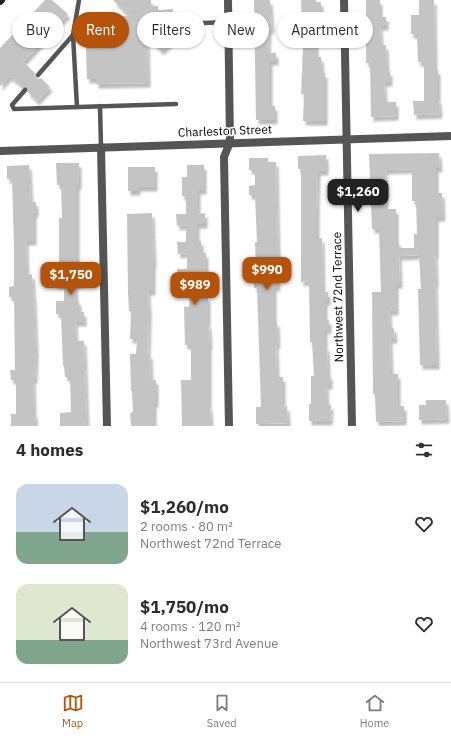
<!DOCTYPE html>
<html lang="en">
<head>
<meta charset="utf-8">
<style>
  body { margin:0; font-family:"IBM Plex Sans",sans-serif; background:#f2f2f3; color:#2b2b33; height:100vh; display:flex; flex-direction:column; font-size:15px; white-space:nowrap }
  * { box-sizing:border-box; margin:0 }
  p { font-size:13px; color:#7c7c81 }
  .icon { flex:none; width:22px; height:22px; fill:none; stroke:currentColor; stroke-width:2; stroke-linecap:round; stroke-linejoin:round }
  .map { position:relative; height:426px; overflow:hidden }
  .panel { display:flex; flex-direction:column; background:#fff; flex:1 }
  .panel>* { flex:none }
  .guide { position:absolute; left:12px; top:12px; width:427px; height:36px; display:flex; gap:8px }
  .price { position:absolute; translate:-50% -34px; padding:0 9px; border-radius:8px; background:#b45309; color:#fff; font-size:13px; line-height:26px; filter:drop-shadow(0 1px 2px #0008) }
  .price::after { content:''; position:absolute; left:50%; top:24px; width:12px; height:9px; margin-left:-6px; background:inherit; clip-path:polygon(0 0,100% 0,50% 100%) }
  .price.current { background:#222; color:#fff }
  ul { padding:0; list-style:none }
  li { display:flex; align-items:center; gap:12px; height:100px; padding:0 16px }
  li span { display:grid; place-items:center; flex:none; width:112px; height:80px; border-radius:12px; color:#555 }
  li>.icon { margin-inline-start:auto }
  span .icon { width:48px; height:48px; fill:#fffc; stroke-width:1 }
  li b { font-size:17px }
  h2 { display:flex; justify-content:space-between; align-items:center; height:48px; padding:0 16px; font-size:17px }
  .pill { padding:0 14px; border-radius:18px; background:#fff; box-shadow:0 1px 3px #0004; font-size:14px; line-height:36px }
  .pill.current { background:#b45309; color:#fff }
  .dock { display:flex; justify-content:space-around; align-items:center; height:56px; border-top:1px solid #e1e1e2; background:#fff; font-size:11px; color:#7c7c81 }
  .dock a { display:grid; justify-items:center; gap:2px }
  .dock .current { color:#b45309 }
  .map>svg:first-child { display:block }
</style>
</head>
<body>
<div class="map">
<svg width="451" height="426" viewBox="0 0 451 426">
  <defs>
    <filter id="shadow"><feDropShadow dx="2.5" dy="4.5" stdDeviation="1" flood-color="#0004"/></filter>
  </defs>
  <rect width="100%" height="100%" fill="#fff"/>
  <g fill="#c4c4c4" fill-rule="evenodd" filter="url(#shadow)">
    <path d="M45 0H52L68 14 23 62 35 73V78L38 79 41 78 50 87 37 101 28 92V87H23L10 76 0 86V48Z"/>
    <path d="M113 0H151V6H158V10L173 9V40L161 51 147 35 148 83 96 84V79H87L85 21H100V16H129Z"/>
    <path d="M254 0H270L272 30 269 29 268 48 269 53H276V61H270V106H275V120H256Z"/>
    <path d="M301 0H316V2H321V12L316 13V30H322V40H316V57H321L322 73H325V121H303L304 94H301L303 46Z"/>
    <path d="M366 0H380V17H386V26H380L381 45H386L387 72 390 71V82H384L385 102H396V116L371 117 370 63H366Z"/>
    <path d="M419 0H434L435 70H438V100H439L440 114 414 115 413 101H424V62H418L417 34H411V15H419Z"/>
    <path d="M439 153 440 168H436V193H442L443 217H436V255H435L436 283H435L437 365H420L418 289H421L419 255 399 256 400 284H396V311H389L390 328H394L395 339H390L391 374H398V406H404V421L376 422 375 394H373L372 292H381L380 262 379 229H372L369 154ZM412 169V201H416L417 234H414V248H399V242H396V209H386L385 170Z"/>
    <path d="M326 155V171H318L317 210V238H322L323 292H328V301H325V320H329V330L325 329V347H327L328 375H330V385H326L327 405H331L330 421H309V404H311V376H314L312 342H310L309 281 301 282V169H298V156Z"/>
    <path d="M249 158H268V162H276L278 259H276L278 287H274V322H277L278 344H276L277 377H283V407L287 406 288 423 256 424V407H261L257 288H254L253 269H256L255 242H257L255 195H249V186L255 185V170H249Z"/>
    <path d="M56 163H79V185H77V273H83V283L75 284 76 301H79V312H84V322H75L76 341H84L87 426H60V413L71 412 70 377H65L64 366H63L61 314H56V301H64V285H55V273H59V218H62L61 185H57Z"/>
    <path d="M29 165 31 202H36V213H34V241H26L27 275 32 274 34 302 36 351 35 379H33L34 413H35L36 426H11V414H16V380H11L10 370H15L14 297H9V287L14 286V247L12 179H7V166Z"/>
    <path d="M187 165H204V190H198V214L205 213V224H197V241H201V253H206V279H198V297H208V325H209L210 345H209V407H210L211 426H182L181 380H191V345H185L184 307H189L190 291H186V281H178L177 269H187V253L178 254 177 242H186V225L177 226 176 214H186V196H182V177H187Z"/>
    <path d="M128 167H155V187H138V191H128Z"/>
    <path d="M152 213 154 264H153V291H148L149 313 148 354H150L151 380H156V403H154V426H131L130 413 133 412 132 391H131L130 354H136L137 339H130L131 311H129L128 292 127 214Z"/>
    <path d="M426 400H446L447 419 419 420V405H426Z"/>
  </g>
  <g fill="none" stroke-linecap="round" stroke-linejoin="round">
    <g stroke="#555" stroke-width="4.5">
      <path d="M177 15 179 24 228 22"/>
      <path d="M38 75 73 35"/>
      <path d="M25 90 12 105 14 109 176 104"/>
      <path d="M100 106 101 147"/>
      <path d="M77 107 73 35 79 0"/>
    </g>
    <g stroke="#555" stroke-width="8">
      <path d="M228 0 230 142 224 157 229 426"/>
      <path d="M344 0 352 426"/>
      <path d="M101 147 107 426"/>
      <path d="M0 151 451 136"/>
    </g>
    <path stroke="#222" stroke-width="8" d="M0 1 1 0"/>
  </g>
  <g text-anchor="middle" stroke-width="3" stroke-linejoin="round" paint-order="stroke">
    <g font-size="12" fill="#000" stroke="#fff">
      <text transform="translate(225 131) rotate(-2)" y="4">Charleston Street</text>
      <text transform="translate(338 297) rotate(-91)" y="4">Northwest 72nd Terrace</text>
    </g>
  </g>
</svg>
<b class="price current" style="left:358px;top:213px">$1,260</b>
<b class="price" style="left:267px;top:291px">$990</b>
<b class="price" style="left:71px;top:296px">$1,750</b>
<b class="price" style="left:195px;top:306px">$989</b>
<div class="guide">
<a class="pill">Buy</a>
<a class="pill current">Rent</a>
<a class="pill">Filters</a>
<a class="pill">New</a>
<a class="pill">Apartment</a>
</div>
</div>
<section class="panel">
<h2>4 homes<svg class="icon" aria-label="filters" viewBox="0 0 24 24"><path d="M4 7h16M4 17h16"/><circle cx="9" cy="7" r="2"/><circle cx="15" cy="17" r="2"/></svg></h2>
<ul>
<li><span style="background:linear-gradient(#c9d6e8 60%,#7fa58c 0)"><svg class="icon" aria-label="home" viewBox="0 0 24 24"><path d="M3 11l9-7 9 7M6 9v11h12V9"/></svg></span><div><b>$1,260/mo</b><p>2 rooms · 80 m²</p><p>Northwest 72nd Terrace</p></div><svg class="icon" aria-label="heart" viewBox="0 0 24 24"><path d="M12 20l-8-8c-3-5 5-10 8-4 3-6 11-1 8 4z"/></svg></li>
<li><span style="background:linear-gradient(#dfe7d0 70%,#7fa58c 0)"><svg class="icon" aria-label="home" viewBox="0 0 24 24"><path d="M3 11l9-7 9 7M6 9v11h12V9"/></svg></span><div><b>$1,750/mo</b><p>4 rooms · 120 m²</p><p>Northwest 73rd Avenue</p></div><svg class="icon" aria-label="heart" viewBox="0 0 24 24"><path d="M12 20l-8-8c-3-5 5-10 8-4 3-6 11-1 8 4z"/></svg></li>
</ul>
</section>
<nav class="dock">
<a class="current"><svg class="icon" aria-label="map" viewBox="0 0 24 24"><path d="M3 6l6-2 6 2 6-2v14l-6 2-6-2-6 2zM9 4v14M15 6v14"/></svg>Map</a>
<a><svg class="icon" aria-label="saved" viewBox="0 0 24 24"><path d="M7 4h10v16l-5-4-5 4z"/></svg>Saved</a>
<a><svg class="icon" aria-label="home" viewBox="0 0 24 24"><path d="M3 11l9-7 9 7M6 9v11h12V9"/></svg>Home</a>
</nav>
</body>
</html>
